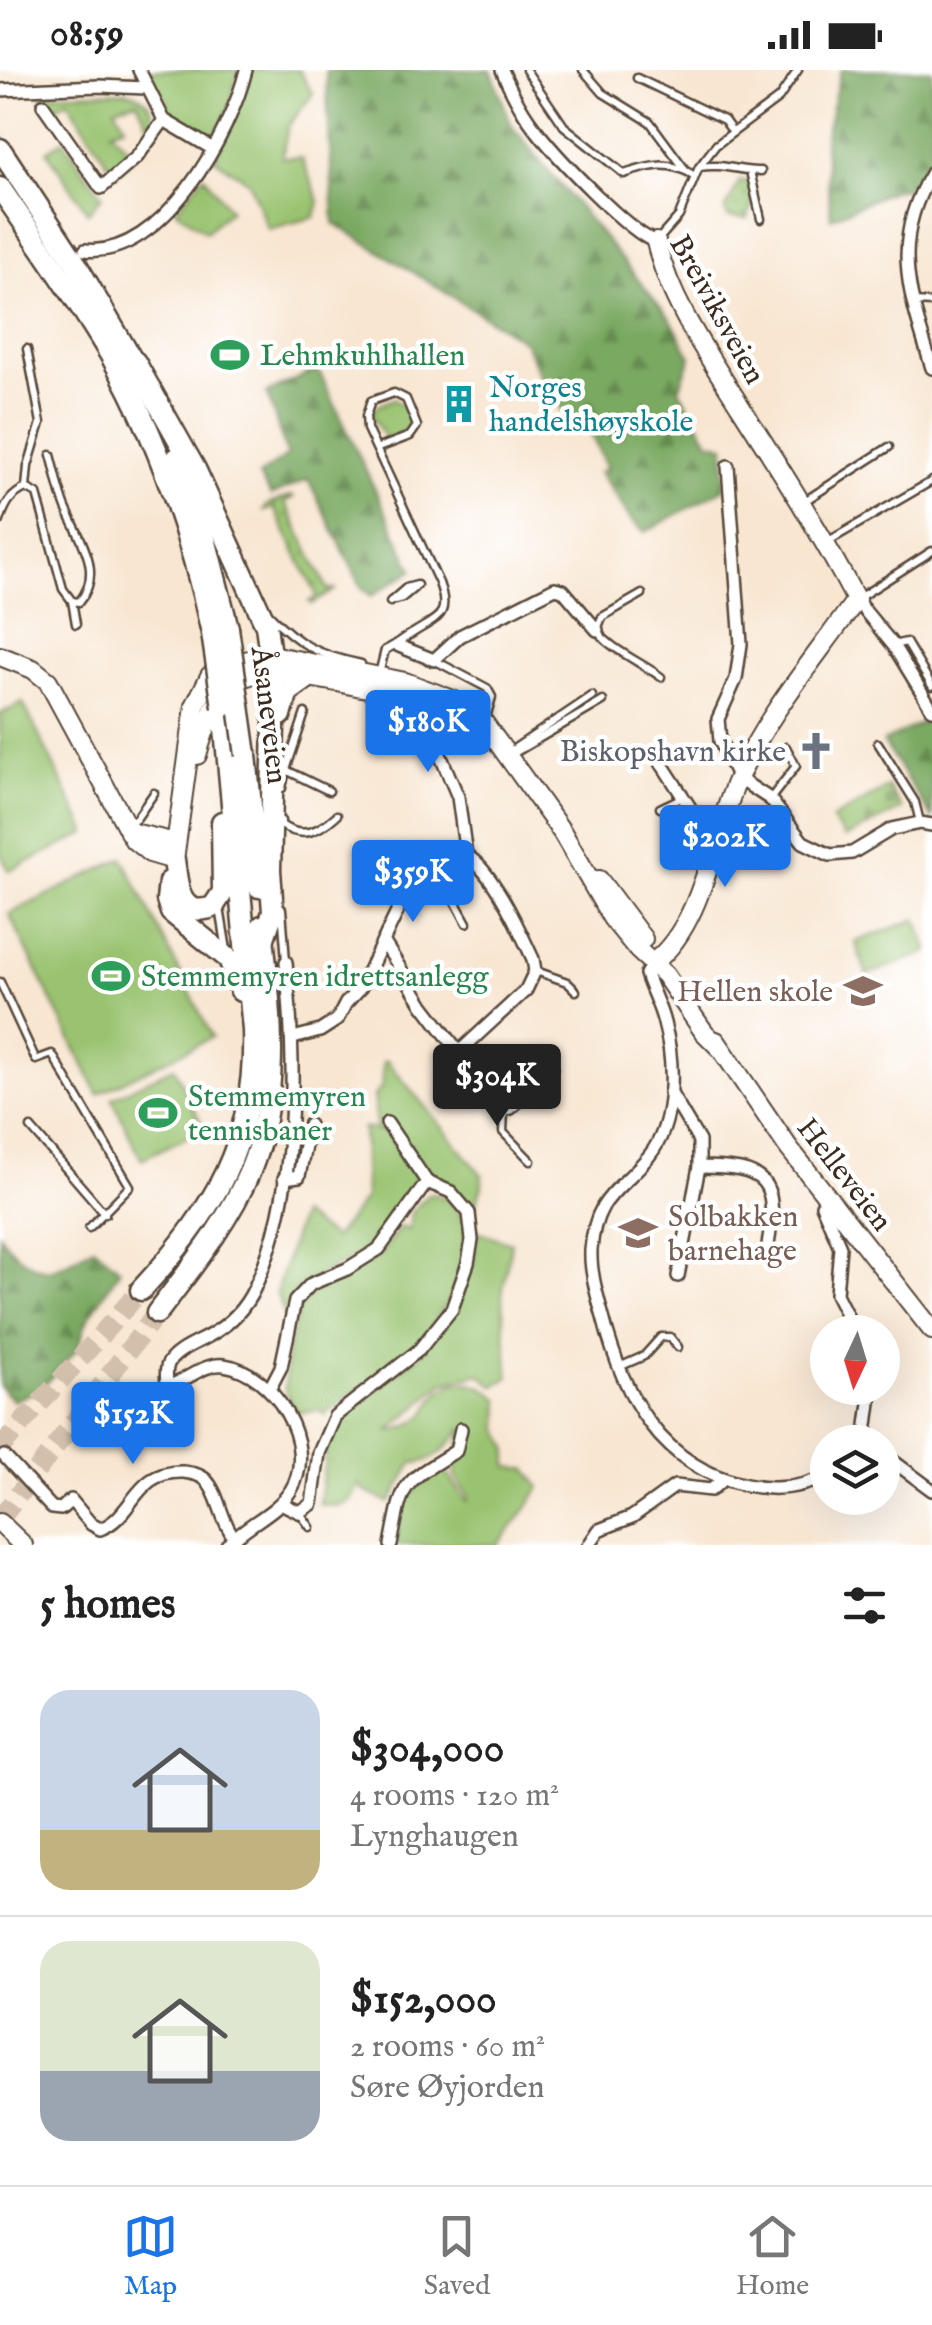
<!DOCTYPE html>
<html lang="en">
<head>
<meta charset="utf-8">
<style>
  body { margin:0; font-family:"IM FELL English",serif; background:#f2f2f2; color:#222; height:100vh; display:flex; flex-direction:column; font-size:38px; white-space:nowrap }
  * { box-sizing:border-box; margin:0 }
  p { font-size:32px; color:#767676 }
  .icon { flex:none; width:55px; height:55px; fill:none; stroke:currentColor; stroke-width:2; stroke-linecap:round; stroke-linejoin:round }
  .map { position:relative; height:1475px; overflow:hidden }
  .sheet { display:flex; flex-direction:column; background:#fff; flex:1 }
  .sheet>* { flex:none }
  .needle { width:65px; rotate:184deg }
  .controls { position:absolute; left:810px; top:1245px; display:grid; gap:20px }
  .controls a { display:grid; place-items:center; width:90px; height:90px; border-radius:50%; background:#fff; box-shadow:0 10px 40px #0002; font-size:50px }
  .price { position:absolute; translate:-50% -85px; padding:0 22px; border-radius:10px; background:#1a73e8; color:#fff; font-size:32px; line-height:65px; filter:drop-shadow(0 2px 5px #0008) }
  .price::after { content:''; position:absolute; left:50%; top:60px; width:30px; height:22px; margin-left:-15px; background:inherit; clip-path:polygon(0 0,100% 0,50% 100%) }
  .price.selected { background:#222; color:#fff }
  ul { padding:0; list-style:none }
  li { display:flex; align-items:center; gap:30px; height:250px; padding:0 40px }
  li+li { border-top:2px solid #e0e0e0 }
  li span { display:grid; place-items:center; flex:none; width:280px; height:200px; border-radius:30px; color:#555 }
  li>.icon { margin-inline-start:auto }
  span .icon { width:120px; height:120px; fill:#fffc; stroke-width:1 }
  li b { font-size:42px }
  h2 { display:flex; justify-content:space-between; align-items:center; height:120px; padding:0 40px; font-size:42px }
  .status { display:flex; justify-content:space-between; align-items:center; height:70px; padding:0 50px; background:#fff; direction:ltr }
  .status svg { height:28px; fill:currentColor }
  .menu { display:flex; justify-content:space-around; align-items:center; height:140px; border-top:2px solid #e0e0e0; background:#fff; font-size:28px; color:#767676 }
  .menu a { display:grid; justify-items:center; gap:5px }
  .menu .selected { color:#1a73e8 }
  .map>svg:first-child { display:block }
</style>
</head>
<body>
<div class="status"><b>08:59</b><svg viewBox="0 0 49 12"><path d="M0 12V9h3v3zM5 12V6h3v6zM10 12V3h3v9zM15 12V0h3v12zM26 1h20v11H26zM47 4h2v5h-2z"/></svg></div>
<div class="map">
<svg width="932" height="1475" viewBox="0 0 932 1475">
  <defs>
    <pattern id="grass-dots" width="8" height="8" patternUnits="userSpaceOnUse" patternTransform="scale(2.5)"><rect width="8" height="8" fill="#99c36f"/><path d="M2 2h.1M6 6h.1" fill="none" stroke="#7e9f5b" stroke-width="1.8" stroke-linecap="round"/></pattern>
    <pattern id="forest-firs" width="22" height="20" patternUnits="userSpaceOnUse" patternTransform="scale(2.5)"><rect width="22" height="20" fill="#7aa962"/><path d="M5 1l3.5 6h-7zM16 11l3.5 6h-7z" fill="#658a50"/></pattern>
    <pattern id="cemetery-stones" width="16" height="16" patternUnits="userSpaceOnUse" patternTransform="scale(2.5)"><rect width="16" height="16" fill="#99c36f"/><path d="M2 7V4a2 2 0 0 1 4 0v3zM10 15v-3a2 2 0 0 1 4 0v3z" fill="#7e9f5b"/></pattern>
  </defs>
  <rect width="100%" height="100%" fill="#fff"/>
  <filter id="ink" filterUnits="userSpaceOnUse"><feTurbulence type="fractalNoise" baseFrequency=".01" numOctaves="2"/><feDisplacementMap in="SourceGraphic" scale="20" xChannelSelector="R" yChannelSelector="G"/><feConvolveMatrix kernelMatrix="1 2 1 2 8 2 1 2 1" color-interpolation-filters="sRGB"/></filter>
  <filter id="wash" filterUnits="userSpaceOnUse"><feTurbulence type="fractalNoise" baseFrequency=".0048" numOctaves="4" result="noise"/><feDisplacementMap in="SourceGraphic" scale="40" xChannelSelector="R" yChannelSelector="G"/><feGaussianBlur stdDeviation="2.25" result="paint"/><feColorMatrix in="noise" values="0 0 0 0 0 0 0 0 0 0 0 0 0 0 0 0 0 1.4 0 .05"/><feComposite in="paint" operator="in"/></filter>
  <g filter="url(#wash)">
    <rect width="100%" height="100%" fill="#f8e6d1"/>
    <g fill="url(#grass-dots)" stroke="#6a7646" stroke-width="2.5">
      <path d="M740 111 751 112 753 130 748 149 728 147 725 140Z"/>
      <path d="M290 426 293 427 285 432 328 520 336 519 312 534 309 532 317 526 274 438 264 441 267 435Z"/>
    </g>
    <g fill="url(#forest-firs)" stroke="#5a6a40" stroke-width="2.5">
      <path d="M326 0H491L512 56 671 250 691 287 679 319 709 371 725 375V418L645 462 631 450 599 402 607 399 588 358 572 355 539 304 525 272 334 153Z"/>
      <path d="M841 0H932V92L915 116 891 121 831 148 824 70Z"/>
      <path d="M318 299 413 500 371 526 362 518 308 409 271 426 259 406 287 385 267 323Z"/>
      <path d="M929 649 932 654V748L883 672Z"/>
      <path d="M0 1165C9 1179 32 1202 51 1199 66 1197 80 1183 94 1177L120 1199 86 1252 79 1277 40 1319 13 1331 0 1316Z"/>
    </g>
    <path fill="url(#cemetery-stones)" stroke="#6a7646" stroke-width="2.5" d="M888 717 902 739 845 768 832 750Z"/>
    <g fill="#99c36f" stroke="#6a7646" stroke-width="2.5">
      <path d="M147 0H239C233 21 228 58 207 68 171 59 160 31 147 0Z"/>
      <path d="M251 0H299L313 24 288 56 282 87 302 88 319 131 315 147 268 159 249 112 215 89Z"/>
      <path d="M126 21C148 26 158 40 151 62L137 31 115 37 125 55 111 60 134 85 115 105 68 30 54 39 40 24Z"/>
      <path d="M63 70 102 126 88 143 47 81Z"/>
      <path d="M204 105 230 140 206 162 176 140Z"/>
      <path d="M393 329 404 336 411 350 407 361 386 370 371 344 377 336Z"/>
      <path d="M23 633 87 763 9 801 0 783V644Z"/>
      <path d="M123 788 212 967 98 1024 9 844Z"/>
      <path d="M917 849 929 882 867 905 855 872Z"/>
      <path d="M387 991 482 1105V1116L475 1136 470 1138 417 1091 394 1062 376 1057 374 1026 382 1016 383 992Z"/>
      <path d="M174 997 204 1059 141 1089 112 1028Z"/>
      <path d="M363 1058 386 1062 418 1106 416 1118 377 1170 363 1183 305 1213 296 1222 286 1247 276 1223 300 1145 334 1168 365 1128Z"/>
      <path d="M429 1124C443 1124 452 1131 460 1143 482 1180 442 1247 417 1275 391 1303 352 1318 325 1345L320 1340 297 1343 285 1320 287 1283 298 1240 312 1222 324 1214 378 1187 400 1157 409 1160 411 1142Z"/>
      <path d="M477 1161 511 1173 502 1225 509 1307 494 1316 480 1304 443 1313 388 1362C399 1359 416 1353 424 1345 430 1339 431 1331 437 1325 456 1303 483 1313 500 1330L499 1359 508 1377V1396L527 1399 540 1417C528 1439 513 1456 497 1475H396L405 1422H415L417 1409 434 1399 445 1401 467 1431 469 1427 454 1405 463 1357C450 1375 437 1393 413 1393L390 1433 364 1421 359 1414C350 1435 343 1439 319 1434L327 1373 334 1357 344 1346 422 1283 473 1192Z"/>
    </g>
  </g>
  <g filter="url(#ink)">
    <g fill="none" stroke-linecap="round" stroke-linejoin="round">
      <g stroke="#d2c0ad" stroke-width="20" stroke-dasharray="20 10" stroke-linecap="butt">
        <path d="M0 1378 141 1220"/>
        <path d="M0 1449 157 1243"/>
      </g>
      <g stroke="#574639" stroke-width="11">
        <g id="lane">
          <path d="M526 0 564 56 624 104C651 95 669 90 695 106"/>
          <path d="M583 0 603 23 650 52 684 98"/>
          <path d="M637 8 724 50 732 61"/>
          <path d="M700 97C721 93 739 101 761 101"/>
          <path d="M750 101 761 149"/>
          <path d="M657 171 679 146 699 97 716 75 779 28 798 0"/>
          <path d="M914 232 932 233"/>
          <path d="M378 378 410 366 417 356 406 329 394 323 371 331 366 346 367 359 439 513C451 546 438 547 413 563 402 569 396 575 385 580L379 604"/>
          <path d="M26 418 28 396 41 353 27 279"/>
          <path d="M803 432 889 377"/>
          <path d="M0 451C5 435 10 425 26 418L37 424 63 519 72 531 79 532C105 502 79 468 66 438 59 421 56 402 51 385"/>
          <path d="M827 472 932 411"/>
          <path d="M642 524 602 547 597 560C606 577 644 594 661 607"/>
          <path d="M857 529 932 481"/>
          <path d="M72 531 76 554"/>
          <path d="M391 531 402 528 414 518"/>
          <path d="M390 532 406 518 417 515"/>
          <path d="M269 544C299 575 318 585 361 594"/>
          <path d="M893 575 906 572 932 616"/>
          <path d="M434 590 487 618 492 627 485 651"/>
          <path d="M305 643 286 700 329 721"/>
          <path d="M878 673 915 732 920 752"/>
          <path d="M509 682 592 626"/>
          <path d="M511 685 603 631"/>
          <path d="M282 718 286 700"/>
          <path d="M771 728 796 696 786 677"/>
          <path d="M660 738 681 728"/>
          <path d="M281 751V755C303 770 319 761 337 745"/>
          <path d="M127 755 136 749 154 723"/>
          <path d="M441 806 467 853"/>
          <path d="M220 838 227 880"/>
          <path d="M282 839 286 891"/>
          <path d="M536 901 567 912 576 921"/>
          <path d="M0 912 36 990 52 984 130 1116 89 1158"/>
          <path d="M504 1041 503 1062 531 1091"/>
          <path d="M31 1058 105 1144"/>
          <path d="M619 1297 644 1286 661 1267H670L678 1277"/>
          <path d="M77 1345 100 1331 166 1317"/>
          <path d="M300 1443 310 1457"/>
        </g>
      </g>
      <g stroke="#574639" stroke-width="16">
        <g id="street">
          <path d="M139 0 164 50 213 79"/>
          <path d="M502 0C511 21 522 43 537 61 557 87 628 162 656 172"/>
          <path d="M0 20 99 16 146 18"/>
          <path d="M43 35 101 118 137 87 164 50"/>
          <path d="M932 102C889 172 910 226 932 298"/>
          <path d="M85 180C162 189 231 63 246 0"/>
          <path d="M728 396 741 574 736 609 718 649 720 671 738 708 770 729 803 772 830 785 852 783 892 759 920 753 932 755"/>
          <path d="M856 530 893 575 932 639"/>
          <path d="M399 576 434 590 460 566 555 518 563 520 597 560"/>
          <path d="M431 631 428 656 458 727 466 785"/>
          <path d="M654 682 702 756 719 766"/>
          <path d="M383 871 423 935 459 982 526 920 535 901 533 889C519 859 493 801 466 785"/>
          <path d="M653 893 646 904C651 920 660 936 664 953 675 992 676 1053 649 1086 619 1122 595 1126 591 1180 590 1202 597 1225 603 1247 623 1326 661 1397 746 1415 774 1421 803 1418 828 1405"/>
          <path d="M293 968 320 961 337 950 346 933 361 917 400 836 466 785"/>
          <path d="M459 982 504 1040 511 1038 551 997"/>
          <path d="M670 1022 699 1071V1097C766 1097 779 1109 768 1175"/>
          <path d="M387 1053 427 1112"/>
          <path d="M284 1108 299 1106 309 1055"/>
          <path d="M828 1128 822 1135 840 1177 836 1224 855 1262"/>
          <path d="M678 1206 699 1097"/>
          <path d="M270 1318 281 1297 295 1231 311 1214 347 1199 379 1179 427 1112 451 1122 469 1143 472 1170 468 1193 452 1239 419 1280 335 1346 319 1383 312 1434 299 1442 281 1433"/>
          <path d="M869 1372 865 1370 872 1318"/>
          <path d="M882 1383 932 1420"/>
          <path d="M4 1386 52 1438 61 1439 71 1430 91 1454 100 1459C135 1446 134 1400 183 1402 191 1403 200 1404 206 1410 220 1425 220 1450 234 1467"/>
          <path d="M227 1475C246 1454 276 1444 291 1420 319 1374 273 1302 224 1295 205 1292 185 1312 167 1317 167 1309 165 1301 168 1294 175 1280 200 1272 212 1264 229 1254 245 1238 254 1219 299 1123 296 996 286 892"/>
          <path d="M391 1475C403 1411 400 1415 456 1381L461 1359"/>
          <path d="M589 1475 599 1460 632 1447 675 1416 711 1420 722 1410"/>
        </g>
      </g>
      <g stroke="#574639" stroke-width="22">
        <g id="secondary">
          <path d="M0 586 33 599 48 611 134 770 150 783 174 790"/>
          <path d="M129 762 176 773"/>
          <path d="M653 893C704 854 713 764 738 708 767 644 816 587 856 530 821 463 781 400 740 336 708 285 670 232 656 172"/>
          <path d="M0 1453 23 1475"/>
        </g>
      </g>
      <g stroke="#574639" stroke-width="22">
        <g id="primary">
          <path d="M197 685C224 590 251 596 337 612 372 619 410 625 443 639"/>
          <path d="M174 790 195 636 210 606 222 596 271 585 405 612 453 630 479 646 562 762 612 848 639 881 665 905 704 962 720 978"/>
          <path d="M599 810 643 869"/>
          <path d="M716 971 788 1077 932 1260"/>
        </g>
      </g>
      <g stroke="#574639" stroke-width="25">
        <g id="highway">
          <path d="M0 79 76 194 139 302"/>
          <path d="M0 118C37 172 76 226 110 284 159 370 191 466 212 563"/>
          <path d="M135 292 195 399 266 555 274 615V655L270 800 273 842 264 868"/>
          <path d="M177 388 199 445 228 558"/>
          <path d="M281 645 288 622 309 607"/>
          <path d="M246 685 259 817"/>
          <path d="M174 790C178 816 178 849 213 837L223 822 222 752"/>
          <path d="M169 812 167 830 171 842 229 889 241 921"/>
          <path d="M141 1220C214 1141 257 1071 253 960L223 637"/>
          <path d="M157 1243C191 1198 228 1153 250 1101 282 1023 270 938 262 856"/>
        </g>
      </g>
      <use href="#lane" stroke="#fff" stroke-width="6"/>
      <use href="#street" stroke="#fff" stroke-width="11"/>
      <use href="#secondary" stroke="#fff" stroke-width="18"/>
      <use href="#primary" stroke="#fff" stroke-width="18"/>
      <use href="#highway" stroke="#fff" stroke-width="20"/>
      <g stroke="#574639" stroke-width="25" stroke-linecap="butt">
        <g id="highway-bridge">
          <path d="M228 558 246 685"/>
          <path d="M212 563 223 637"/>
        </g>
      </g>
      <use href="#highway-bridge" stroke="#fff" stroke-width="20"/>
    </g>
  </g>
  <defs>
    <g id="stadium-bare" transform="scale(3)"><path d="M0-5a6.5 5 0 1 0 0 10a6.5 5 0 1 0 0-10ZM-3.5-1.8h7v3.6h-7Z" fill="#2e9e5b" stroke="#fff" stroke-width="2.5" paint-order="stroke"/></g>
    <g id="building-bare" transform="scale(3)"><path d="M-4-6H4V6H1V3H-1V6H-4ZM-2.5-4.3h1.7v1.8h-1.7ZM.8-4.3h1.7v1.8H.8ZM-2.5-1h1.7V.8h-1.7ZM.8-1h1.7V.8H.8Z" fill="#0f9aa8" stroke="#fff" stroke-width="2.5" paint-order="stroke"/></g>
    <g id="church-bare" transform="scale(3)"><path d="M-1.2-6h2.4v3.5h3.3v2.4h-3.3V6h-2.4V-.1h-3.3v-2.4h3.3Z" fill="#6b7280" stroke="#fff" stroke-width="2.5" paint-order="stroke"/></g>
    <g id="school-bare" transform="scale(3)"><path d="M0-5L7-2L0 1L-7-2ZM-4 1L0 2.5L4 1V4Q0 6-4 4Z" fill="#8d6e63" stroke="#fff" stroke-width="2.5" paint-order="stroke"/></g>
  </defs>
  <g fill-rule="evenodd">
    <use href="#stadium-bare" x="230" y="285"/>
    <use href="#building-bare" x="459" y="334"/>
    <use href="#church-bare" x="816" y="681"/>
    <use href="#stadium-bare" x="111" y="906"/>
    <use href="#school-bare" x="863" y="921"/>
    <use href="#stadium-bare" x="158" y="1043"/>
    <use href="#school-bare" x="638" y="1163"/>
  </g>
  <g text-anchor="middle" stroke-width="9" stroke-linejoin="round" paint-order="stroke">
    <g font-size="30" fill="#3b2a1e" stroke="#fff">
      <text transform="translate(718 239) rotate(61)" y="10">Breiviksveien</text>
      <text transform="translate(270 645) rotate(83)" y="10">Åsaneveien</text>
      <text transform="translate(845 1104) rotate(52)" y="10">Helleveien</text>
    </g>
    <g font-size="30" fill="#27864d" stroke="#fff" text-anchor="start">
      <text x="260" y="295">Lehmkuhlhallen</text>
      <text x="141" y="916">Stemmemyren idrettsanlegg</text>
      <text x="188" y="1036">Stemmemyren<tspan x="188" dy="34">tennisbaner</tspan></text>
    </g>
    <g font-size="30" fill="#0d838f" stroke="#fff" text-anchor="start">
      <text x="489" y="327">Norges<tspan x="489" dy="34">handelshøyskole</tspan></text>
    </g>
    <g font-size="30" fill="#5b616d" stroke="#fff" text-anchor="end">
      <text x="786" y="691">Biskopshavn kirke</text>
    </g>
    <g font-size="30" fill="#785e54" stroke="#fff" text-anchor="end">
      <text x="833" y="931">Hellen skole</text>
      <text x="668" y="1156" text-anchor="start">Solbakken<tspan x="668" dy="34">barnehage</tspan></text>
    </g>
  </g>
</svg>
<div class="controls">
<a><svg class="needle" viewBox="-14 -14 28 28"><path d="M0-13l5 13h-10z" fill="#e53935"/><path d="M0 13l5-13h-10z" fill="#767676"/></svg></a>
<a><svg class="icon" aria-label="layers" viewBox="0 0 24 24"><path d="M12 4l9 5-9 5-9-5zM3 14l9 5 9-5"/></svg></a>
</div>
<b class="price" style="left:428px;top:705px">$180K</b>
<b class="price" style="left:725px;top:820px">$202K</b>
<b class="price" style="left:413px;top:855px">$359K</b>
<b class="price selected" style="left:497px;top:1059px">$304K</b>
<b class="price" style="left:133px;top:1397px">$152K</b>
</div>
<section class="sheet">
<h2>5 homes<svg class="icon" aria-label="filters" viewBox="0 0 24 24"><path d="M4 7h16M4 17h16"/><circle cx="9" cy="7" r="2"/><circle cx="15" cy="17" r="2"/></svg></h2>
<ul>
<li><span style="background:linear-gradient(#c9d6e8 70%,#c2b280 0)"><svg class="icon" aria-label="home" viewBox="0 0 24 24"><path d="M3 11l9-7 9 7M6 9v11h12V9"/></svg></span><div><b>$304,000</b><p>4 rooms · 120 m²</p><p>Lynghaugen</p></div></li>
<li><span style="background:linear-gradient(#dfe7d0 65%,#9aa5b1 0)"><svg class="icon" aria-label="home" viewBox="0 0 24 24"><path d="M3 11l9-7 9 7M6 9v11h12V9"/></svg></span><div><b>$152,000</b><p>2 rooms · 60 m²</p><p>Søre Øyjorden</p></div></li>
</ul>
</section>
<nav class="menu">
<a class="selected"><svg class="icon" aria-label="map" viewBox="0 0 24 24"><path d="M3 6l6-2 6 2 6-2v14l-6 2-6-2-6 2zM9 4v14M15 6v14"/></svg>Map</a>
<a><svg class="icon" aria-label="saved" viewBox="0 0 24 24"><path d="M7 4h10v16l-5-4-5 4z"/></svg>Saved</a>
<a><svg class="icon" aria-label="home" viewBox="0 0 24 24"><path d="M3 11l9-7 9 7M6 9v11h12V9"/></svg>Home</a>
</nav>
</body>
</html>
